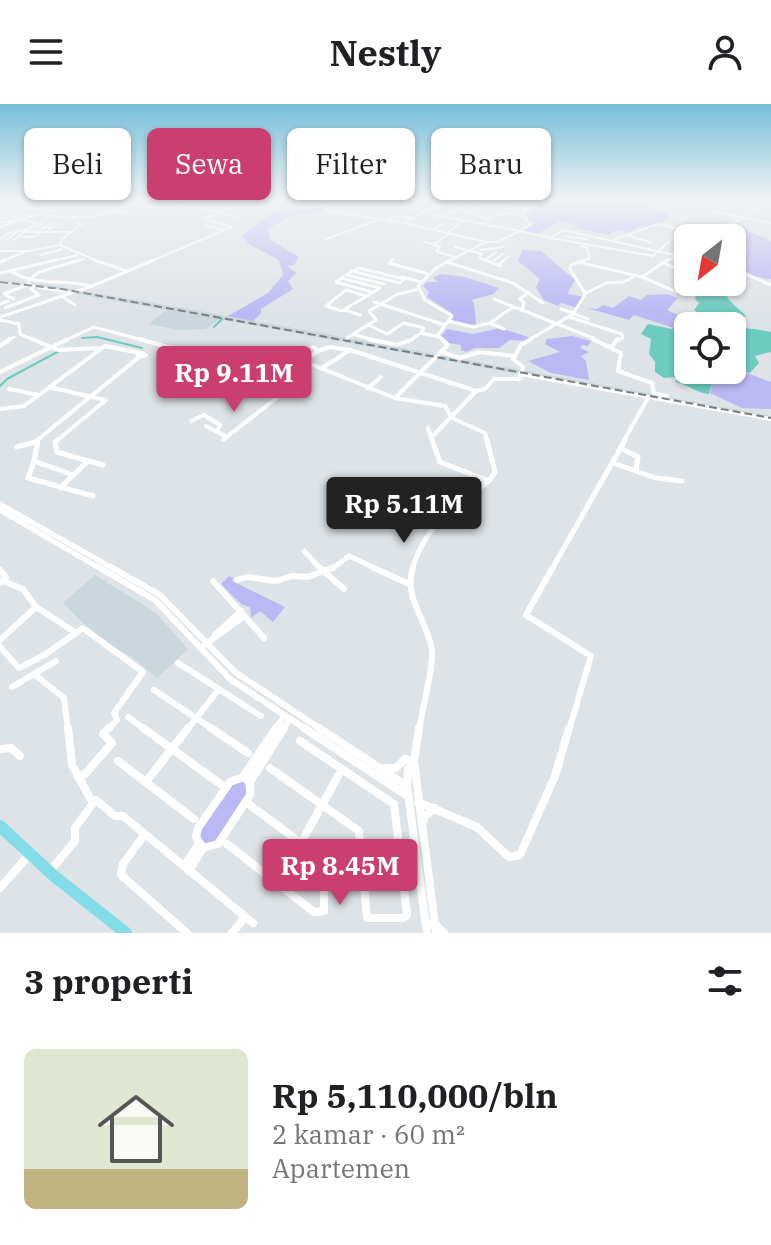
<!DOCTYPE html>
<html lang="id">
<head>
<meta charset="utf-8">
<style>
  body { margin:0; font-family:"IBM Plex Serif",serif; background:#f6f6f6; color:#202124; height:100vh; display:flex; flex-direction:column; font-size:30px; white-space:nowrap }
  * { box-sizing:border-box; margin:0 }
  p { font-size:26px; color:#757577 }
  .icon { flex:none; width:44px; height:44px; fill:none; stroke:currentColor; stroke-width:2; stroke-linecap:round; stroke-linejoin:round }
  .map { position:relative; height:829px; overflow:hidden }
  .sheet { display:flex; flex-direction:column; background:#fff; flex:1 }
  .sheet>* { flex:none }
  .hud { position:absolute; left:24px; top:24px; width:724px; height:72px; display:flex; gap:16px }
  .needle { width:52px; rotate:211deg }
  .fabs { position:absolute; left:674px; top:120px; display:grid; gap:16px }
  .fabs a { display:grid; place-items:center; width:72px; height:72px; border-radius:12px; background:#fff; box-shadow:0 2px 6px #0004; font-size:40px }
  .price { position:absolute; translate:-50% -68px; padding:0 18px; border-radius:8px; background:#cb3e70; color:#fff; font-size:26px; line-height:52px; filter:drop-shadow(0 2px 4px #0008) }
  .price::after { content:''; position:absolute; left:50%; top:48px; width:24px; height:18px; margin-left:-12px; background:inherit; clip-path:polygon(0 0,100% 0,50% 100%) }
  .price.on { background:#222; color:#fff }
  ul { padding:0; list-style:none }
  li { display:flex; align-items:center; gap:24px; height:200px; padding:0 24px }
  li+li { border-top:2px solid #e0e0e0 }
  li span { display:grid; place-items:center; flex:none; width:224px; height:160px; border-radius:12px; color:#555 }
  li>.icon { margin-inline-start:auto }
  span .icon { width:96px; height:96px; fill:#fffc; stroke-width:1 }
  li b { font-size:34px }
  h2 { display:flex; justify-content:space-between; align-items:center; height:96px; padding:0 24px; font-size:34px }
  .tag { padding:0 28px; border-radius:12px; background:#fff; box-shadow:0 2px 6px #0004; font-size:28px; line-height:72px }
  .tag.on { background:#cb3e70; color:#fff }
  header { display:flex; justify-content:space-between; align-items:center; height:104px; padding:0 24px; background:#fff; font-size:36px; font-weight:700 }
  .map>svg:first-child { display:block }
</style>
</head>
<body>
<header><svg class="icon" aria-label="menu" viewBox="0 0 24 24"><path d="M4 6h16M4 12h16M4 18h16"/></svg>Nestly<svg class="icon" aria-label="person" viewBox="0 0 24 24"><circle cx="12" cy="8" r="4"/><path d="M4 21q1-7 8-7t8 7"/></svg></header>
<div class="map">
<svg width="771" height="829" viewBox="0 0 771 829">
  <rect width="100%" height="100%" fill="#dee3e7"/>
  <g fill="#cad7dd">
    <path d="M0 176 42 180 223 211 771 312V316L219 215 206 225 179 226 149 220 166 206Z"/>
    <path d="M95 471 156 509 188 545 157 574 132 553 101 537 63 499Z"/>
  </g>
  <g fill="#bbb8f4">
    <path d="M525 95H633L640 101 666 109 669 113 650 125 638 122 631 128 616 126 609 131 574 124 578 121 560 117 537 130 523 127 536 119 520 112 534 106 538 98Z"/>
    <path d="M297 102 302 106 321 103 327 107 291 112 268 125 271 136 299 153 294 161 287 162 296 169 288 177 293 185 261 205V209L253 217 228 212 268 189 283 171 279 156 249 140 242 132 272 109Z"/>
    <path d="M732 120 771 137V175L757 173 732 161V134H691C702 125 715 133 727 126L718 122Z"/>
    <path d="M523 146 541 147 575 176 567 190 585 193 578 204 561 199 558 202 544 196 536 183 540 175 518 157Z"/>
    <path d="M441 170 465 173 499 184 493 190 471 196 474 199 476 221 451 217 453 210 427 193 429 188 423 182 426 178H438L433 174Z"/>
    <path d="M667 190 678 194 667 206 684 214 674 224 634 211 629 216 587 204 597 205 603 201 613 204 629 192 641 196 647 191Z"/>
    <path d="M500 224 531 234 526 237 510 236 499 244H475L466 248 461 246V241L449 239 441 232 447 225 473 230Z"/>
    <path d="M572 232 591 237 588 242 582 241 580 244 589 248 581 252 586 257 589 276 551 269 528 257 560 248 545 240 547 235Z"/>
    <path d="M739 266 771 278V305L742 304 710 289 711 281 726 276Z"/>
    <path d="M229 472 234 475 232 477 285 503 273 518 260 507 251 514 250 503 241 500 221 480Z"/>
    <path d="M243 677 248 688 217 737 207 741 200 735V725L233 678Z"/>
  </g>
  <g fill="#6cccbf" fill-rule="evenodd">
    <path d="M727 182 736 189 727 192 729 196 746 212C741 213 737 217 733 219 717 223 704 213 694 206L699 199 695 195 697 188 719 186Z"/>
    <path d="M683 214C710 225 742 221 771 228V248L755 252 759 259 750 269 739 266 726 276 711 281 709 290C697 289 688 281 676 278L677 273 664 274 655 268V258L649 250 651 235 641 230 648 220 672 225ZM688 222H732V266H688Z"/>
  </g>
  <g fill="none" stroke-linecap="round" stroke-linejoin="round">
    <g stroke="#6cccbf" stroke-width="2">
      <path d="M214 223 222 215"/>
      <path d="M82 234 97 233 142 244"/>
      <path d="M0 282 7 275 59 247"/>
    </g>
    <g stroke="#fff" stroke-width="2">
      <path d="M117 95 154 104 184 102 219 107"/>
      <path d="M156 95 178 98 176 101"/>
      <path d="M314 95 329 107 404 119 486 138H497L520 127 551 134 563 126 688 154"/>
      <path d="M455 95 467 96"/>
      <path d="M471 95 466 100 476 103"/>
      <path d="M738 95 734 98 760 103"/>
      <path d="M751 95 769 98"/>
      <path d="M302 96 305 95"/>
      <path d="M0 100 46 106"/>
      <path d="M466 100 461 104 488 116 487 121 520 127 530 121 524 109 528 106 512 101H496"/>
      <path d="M439 101 462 103"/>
      <path d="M401 102 424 108"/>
      <path d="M506 103 524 108"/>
      <path d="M0 104 30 113 24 116 0 109"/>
      <path d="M472 106 488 101 508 103 519 95"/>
      <path d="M711 107 771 119"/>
      <path d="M117 108H130"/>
      <path d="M218 109 238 113"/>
      <path d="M40 111C89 117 101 113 146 95"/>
      <path d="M434 111 485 120"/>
      <path d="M445 111 462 104"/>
      <path d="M0 113 15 118H0"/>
      <path d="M486 114 509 109 526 113"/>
      <path d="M388 116 397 112 411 114"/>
      <path d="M405 118 450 95"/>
      <path d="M204 121 223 126"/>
      <path d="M0 123 83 95"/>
      <path d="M35 125 43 119"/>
      <path d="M42 125 54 118"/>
      <path d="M48 125 58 120"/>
      <path d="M434 125 444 119"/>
      <path d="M24 128H69"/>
      <path d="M448 128 466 115"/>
      <path d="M450 129 433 141 440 143 436 147 457 154"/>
      <path d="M675 131 688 135"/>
      <path d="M564 132 587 135"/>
      <path d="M630 132 652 139"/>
      <path d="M20 133H34L40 129"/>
      <path d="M551 134 653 152 681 127 734 119 771 97"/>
      <path d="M0 135 11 128 25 126"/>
      <path d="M326 135 380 115"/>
      <path d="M6 136 18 127"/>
      <path d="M13 136 37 119 27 117"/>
      <path d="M613 136 658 120 684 126"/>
      <path d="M424 138 433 140"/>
      <path d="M60 141 100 158"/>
      <path d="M455 143 470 147"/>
      <path d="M480 146 504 143"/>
      <path d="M0 147H28L60 141 61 136 82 120 76 119"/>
      <path d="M471 147 482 150 479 154 490 158"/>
      <path d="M41 151 62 145"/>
      <path d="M486 155 496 148"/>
      <path d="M493 157 503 150"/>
      <path d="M0 158 24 148"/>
      <path d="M47 158 78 151"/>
      <path d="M73 158 84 155"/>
      <path d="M149 158 232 123 206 115 246 95"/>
      <path d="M390 158 393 155"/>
      <path d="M447 158 486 138"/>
      <path d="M502 158 509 152"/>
      <path d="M579 158 590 154 587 144 581 142"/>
      <path d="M664 158 688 147"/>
    </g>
    <g stroke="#fff" stroke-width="3">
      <path d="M94 156 127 167"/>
      <path d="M392 156 389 159 428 170"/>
      <path d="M485 156 501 162"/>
      <path d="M584 156 571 161 570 165 585 189"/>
      <path d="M667 156 642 173 677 188"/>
      <path d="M0 158 5 156"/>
      <path d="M447 158 513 179 543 199"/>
      <path d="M578 158 642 173"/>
      <path d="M663 159 688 169"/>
      <path d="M499 161 504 156"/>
      <path d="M732 164 771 181"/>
      <path d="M11 167C32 182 64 175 91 182"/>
      <path d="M351 167 400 179"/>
      <path d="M0 169 56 156"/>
      <path d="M343 173 336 178 372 188"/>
      <path d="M402 173 421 178"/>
      <path d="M341 174 380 184 342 207 326 202 346 186 366 192"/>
      <path d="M28 177 39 168 80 156"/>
      <path d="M699 178 725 180 749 171"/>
      <path d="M384 180 346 171 359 164 404 175 400 179"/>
      <path d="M38 183 72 189"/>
      <path d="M63 193 75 201"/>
      <path d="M14 195 4 190 30 180"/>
      <path d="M494 195 593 234 594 237"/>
      <path d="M374 198 445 221"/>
      <path d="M0 200 8 197"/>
      <path d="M5 204 39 191 31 185 34 182"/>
      <path d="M561 205 573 209"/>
      <path d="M344 206 360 211"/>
      <path d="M522 207 524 199 520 195 529 188"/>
      <path d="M574 210 588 215"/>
      <path d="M0 213 92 182 154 156"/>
      <path d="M569 213 622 230 623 234 615 237"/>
      <path d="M0 216 19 220 20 230 36 237"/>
      <path d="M449 217 473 223 490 219 504 225"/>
      <path d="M490 219 513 203"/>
      <path d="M368 221 387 230 404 219 424 224 421 229 439 233"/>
      <path d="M353 230 375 237"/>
      <path d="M347 234 376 216 369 207 398 190 420 185"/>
      <path d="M7 237 14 233"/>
      <path d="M64 237 94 223 146 237"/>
      <path d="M409 237 421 229"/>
      <path d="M444 237 438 231 452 212 425 196 418 182 436 164 451 156"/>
      <path d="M527 237 573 210 586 189 606 179 624 178 633 173"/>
    </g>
    <g stroke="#fff" stroke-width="4">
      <path d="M32 235 58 246 103 244"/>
      <path d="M139 235 276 273"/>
      <path d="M369 235 397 241 413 235"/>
      <path d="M442 235 448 241 395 294 445 302 452 314 485 329 487 338"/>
      <path d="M593 235 621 249 618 267 652 279 654 289 667 292 668 297"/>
      <path d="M0 242 10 235"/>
      <path d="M611 243 618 235"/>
      <path d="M318 247 330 243 350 246"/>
      <path d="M442 248 460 254 479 248 515 252"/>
      <path d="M142 249 146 251 138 253V250Z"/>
      <path d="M293 253 395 294"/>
      <path d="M304 257 318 247 313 243"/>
      <path d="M322 264 350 246 476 287"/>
      <path d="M0 268 68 235"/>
      <path d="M520 270 771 315"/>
      <path d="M272 275 293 281"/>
      <path d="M275 275 298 256"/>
      <path d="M49 283 105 296"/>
      <path d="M368 284 381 273"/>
      <path d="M9 285 39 291"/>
      <path d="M0 305 24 302 105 242 140 249"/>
      <path d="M191 317 204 311 220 321 217 327"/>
      <path d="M206 322 227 333"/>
      <path d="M428 324 433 338"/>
      <path d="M432 333 476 287 485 285 494 275H519L523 263 513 255 521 241 531 235"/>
      <path d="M223 336 293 281"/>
      <path d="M35 338 139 253"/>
      <path d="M55 338 106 296"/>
      <path d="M623 338 648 294"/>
    </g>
    <g stroke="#fff" stroke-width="5">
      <path d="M38 336 34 357 73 371"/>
      <path d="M58 336 55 338 57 348 88 357"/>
      <path d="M432 336 440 358 489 377"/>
      <path d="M17 343 35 338"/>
      <path d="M620 344 638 353 636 366"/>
      <path d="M34 357 28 374 93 392"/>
      <path d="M613 359 656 374 682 377"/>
      <path d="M60 384 88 357 103 361"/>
      <path d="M0 400 114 465"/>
      <path d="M0 406 101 465"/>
      <path d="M304 447 321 465"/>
      <path d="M332 465 349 452 377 465"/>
      <path d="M412 465C427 418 452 406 489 377L495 368 487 336"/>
      <path d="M552 465 625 336"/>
    </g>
    <g stroke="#fff" stroke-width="6">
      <path d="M98 463 155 496 230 575 307 626"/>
      <path d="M111 463 160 491 235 568 322 626"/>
      <path d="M319 463 344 485"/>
      <path d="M372 463 409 480"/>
      <path d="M413 463C403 495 427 515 432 546 434 562 422 607 419 626"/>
      <path d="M553 463 526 511 591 552 569 626"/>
      <path d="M0 466 6 473 0 479"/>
      <path d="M237 476 247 473 276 477 292 472 308 473 334 463"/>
      <path d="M3 477 23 485 36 503"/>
      <path d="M213 477 264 534"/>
      <path d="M215 531 241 507"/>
      <path d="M0 536 36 503 75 528"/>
      <path d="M0 543 19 564 46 550 83 524 143 568 114 609 117 616 107 626"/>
      <path d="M200 544 243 513"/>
      <path d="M178 559 261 612"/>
      <path d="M35 571 64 594 68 626"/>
      <path d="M12 583 56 557"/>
      <path d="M154 586 214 626"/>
      <path d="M128 613 146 626"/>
      <path d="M187 626 219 585"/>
      <path d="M275 626 284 612"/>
      <path d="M283 626 290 615"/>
    </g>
    <g stroke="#fff" stroke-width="8">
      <path d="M143 624 226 684"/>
      <path d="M211 624 248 649"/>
      <path d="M304 624 409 693"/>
      <path d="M319 624 407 682"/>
      <path d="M419 624 414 657 436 829"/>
      <path d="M0 645 11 644 20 652"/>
      <path d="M118 657 194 715"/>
      <path d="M413 658 408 665 407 682 427 829"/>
      <path d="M270 664 359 727 367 814H403L407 811 394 700 300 637"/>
      <path d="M383 664H396L405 655 414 657"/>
      <path d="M78 673 85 670 112 639 103 630 109 624"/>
      <path d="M243 673 250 678V691L218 740 203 744 196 733 198 724 230 678Z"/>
      <path d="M243 673 276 624"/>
      <path d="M146 678 188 624"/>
      <path d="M250 678 284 624"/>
      <path d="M96 696 115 712H123L253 819"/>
      <path d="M418 698 477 723 509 753 520 751 555 672 569 624"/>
      <path d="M422 720 425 712 435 704"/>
      <path d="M145 730 123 760 121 771 187 829"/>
      <path d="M301 739 342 665"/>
      <path d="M227 740 314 808 324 807V756L246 698"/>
      <path d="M184 762 199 740"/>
      <path d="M50 767 75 737V724L93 699 72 661 68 624"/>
      <path d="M189 767 203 744"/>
      <path d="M0 784 28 752"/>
      <path d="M426 822 435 820 444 829"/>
      <path d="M232 829 245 813"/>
    </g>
    <path stroke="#83dde9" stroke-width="12" d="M0 722 54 772 126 829"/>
    <path stroke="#7a7d80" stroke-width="2" stroke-dasharray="8 4" stroke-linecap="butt" d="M0 178 62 185 771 314"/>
  </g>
  <linearGradient id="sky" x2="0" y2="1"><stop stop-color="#76bed8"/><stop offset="0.45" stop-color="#f0f2f4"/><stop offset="1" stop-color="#f0f2f4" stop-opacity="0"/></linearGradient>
  <rect width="771" height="211" fill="url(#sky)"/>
</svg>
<div class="fabs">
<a><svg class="needle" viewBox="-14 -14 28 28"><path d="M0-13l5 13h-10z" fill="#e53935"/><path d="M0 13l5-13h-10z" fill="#757577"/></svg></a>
<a><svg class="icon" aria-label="locate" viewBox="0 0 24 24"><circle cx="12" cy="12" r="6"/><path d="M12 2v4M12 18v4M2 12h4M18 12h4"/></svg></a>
</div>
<b class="price" style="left:234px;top:310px">Rp 9.11M</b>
<b class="price on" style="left:404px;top:441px">Rp 5.11M</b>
<b class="price" style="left:340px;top:803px">Rp 8.45M</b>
<div class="hud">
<a class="tag">Beli</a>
<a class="tag on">Sewa</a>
<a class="tag">Filter</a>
<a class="tag">Baru</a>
</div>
</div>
<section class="sheet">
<h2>3 properti<svg class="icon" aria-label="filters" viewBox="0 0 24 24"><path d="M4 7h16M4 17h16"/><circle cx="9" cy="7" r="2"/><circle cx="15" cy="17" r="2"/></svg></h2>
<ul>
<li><span style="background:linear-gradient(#dfe7d0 75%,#c2b280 0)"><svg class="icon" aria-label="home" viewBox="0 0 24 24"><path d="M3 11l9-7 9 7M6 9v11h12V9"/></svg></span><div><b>Rp 5,110,000/bln</b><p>2 kamar · 60 m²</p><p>Apartemen</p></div></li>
</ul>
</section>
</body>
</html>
